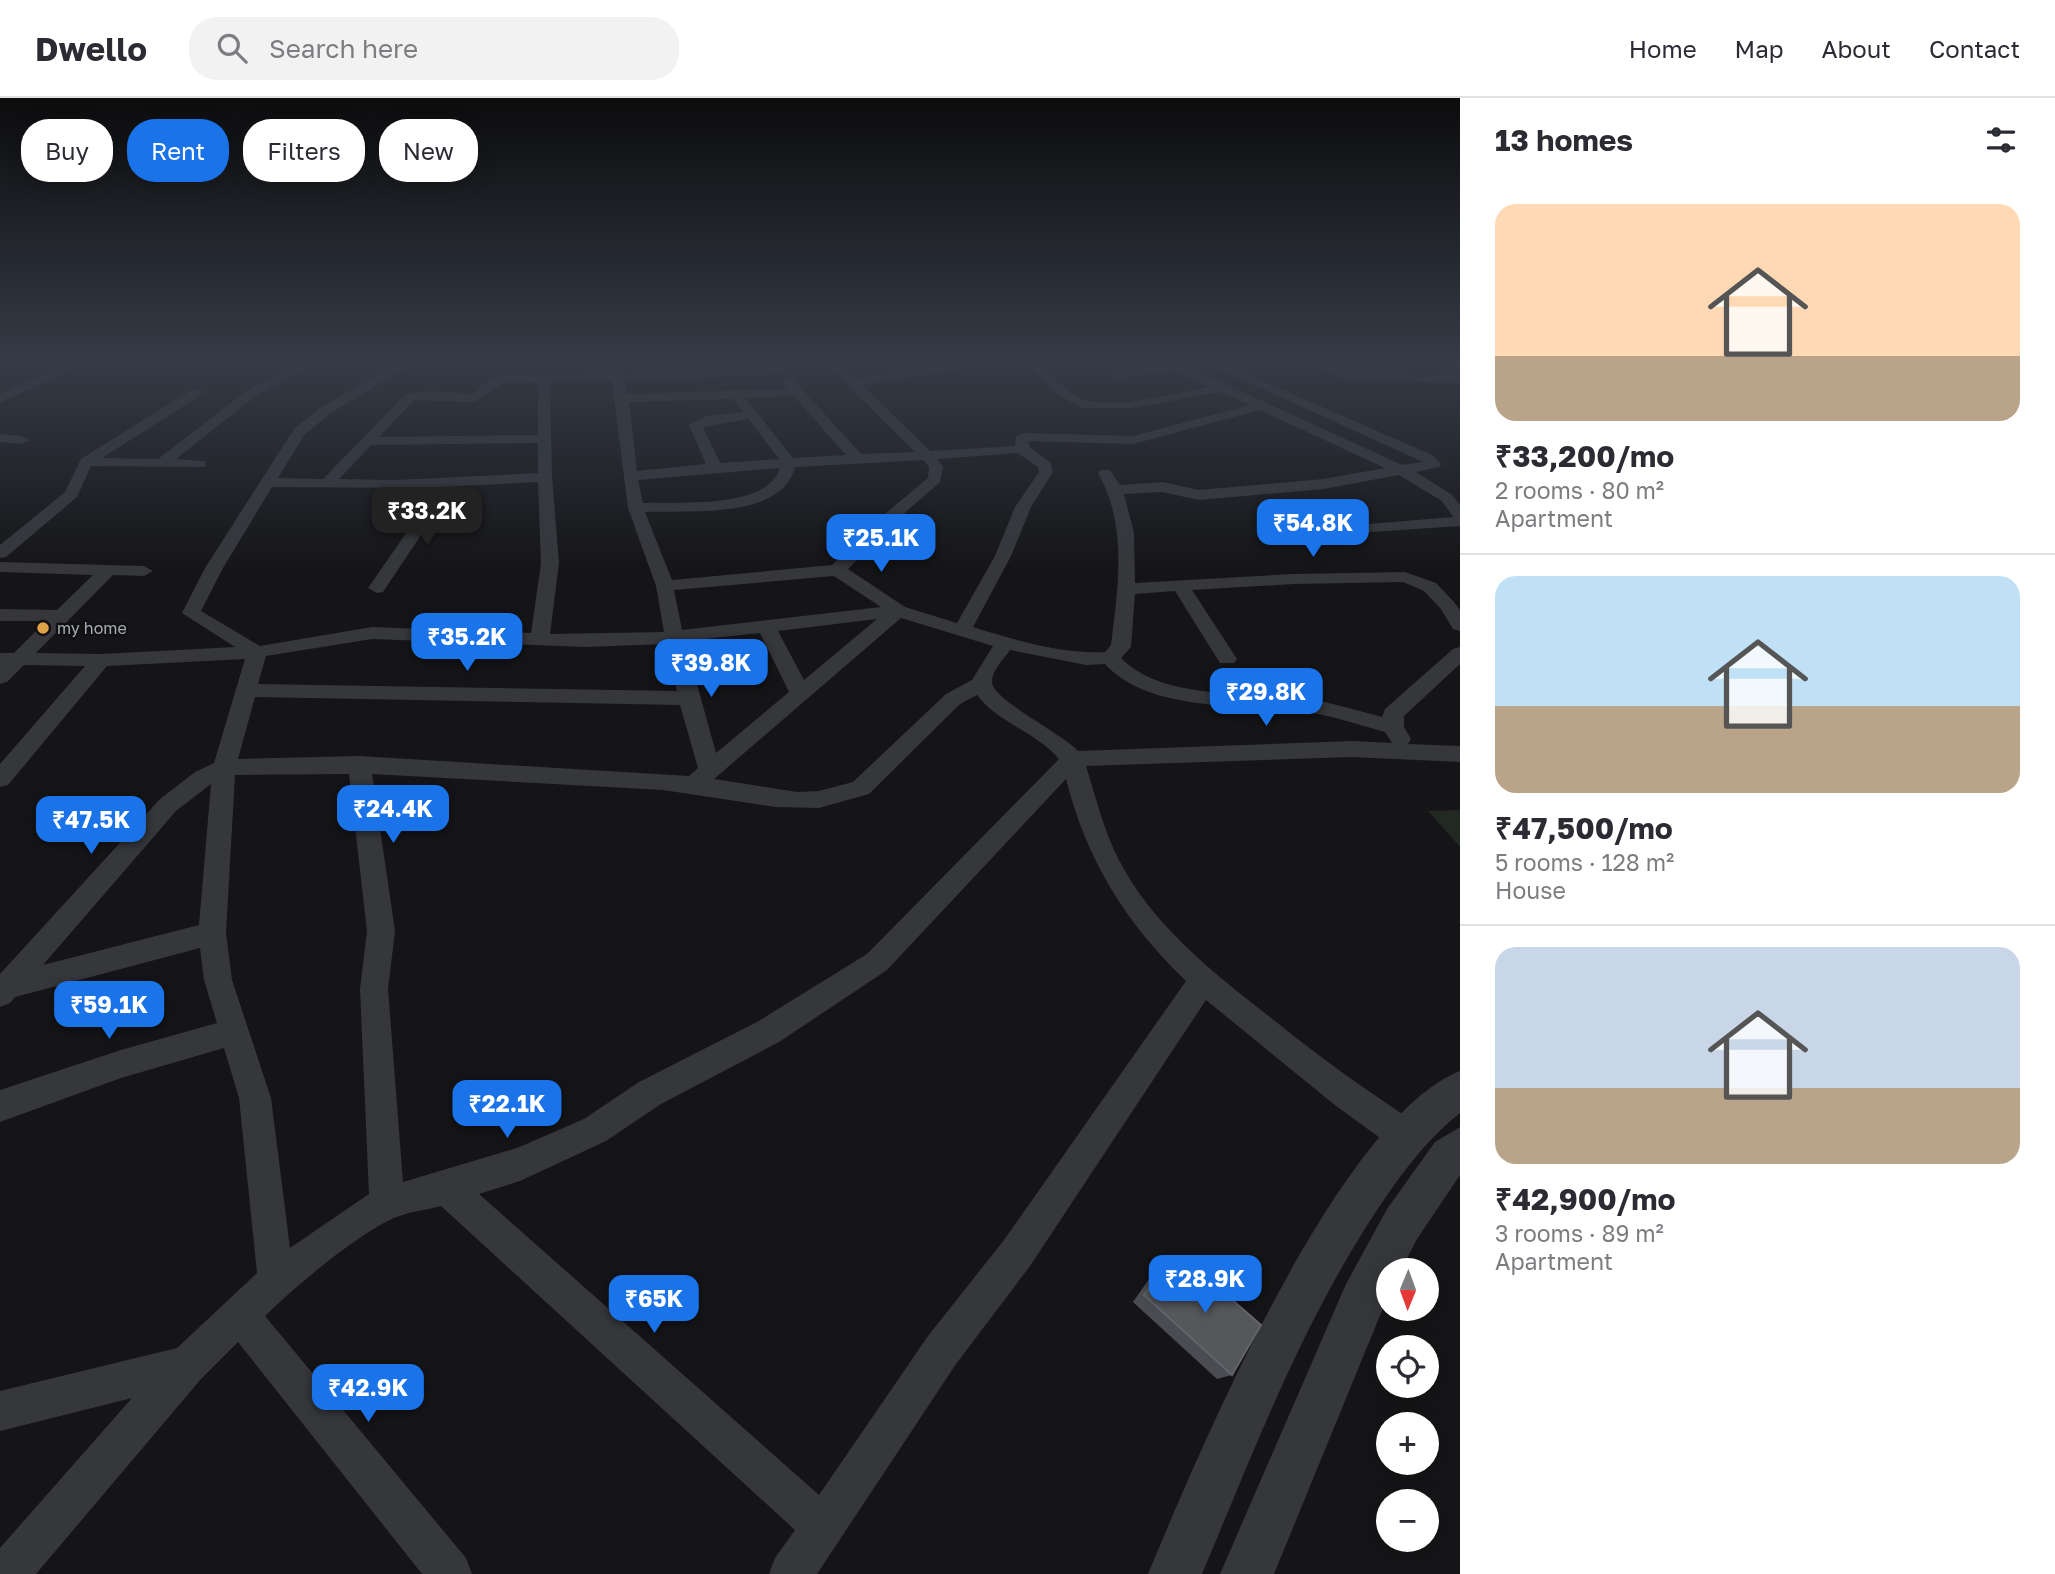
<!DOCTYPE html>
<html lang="en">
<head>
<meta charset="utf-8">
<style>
  body { margin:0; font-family:"Golos Text",sans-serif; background:#f2f2f3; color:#2b2b33; height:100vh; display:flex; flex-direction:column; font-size:26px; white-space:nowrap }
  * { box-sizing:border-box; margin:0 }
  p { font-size:23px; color:#7c7c81 }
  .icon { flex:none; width:38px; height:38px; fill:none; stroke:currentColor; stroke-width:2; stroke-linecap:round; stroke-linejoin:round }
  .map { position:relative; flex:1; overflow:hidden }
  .drawer { display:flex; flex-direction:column; background:#fff; width:595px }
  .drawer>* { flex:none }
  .banner { position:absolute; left:21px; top:21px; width:665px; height:63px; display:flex; gap:14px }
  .needle { width:46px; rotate:181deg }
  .tools { position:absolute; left:1376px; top:1160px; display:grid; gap:14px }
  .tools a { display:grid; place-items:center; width:63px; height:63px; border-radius:50%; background:#fff; box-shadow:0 4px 18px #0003; font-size:35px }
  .price { position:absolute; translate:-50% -60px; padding:0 16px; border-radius:14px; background:#1a73e8; color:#fff; font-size:23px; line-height:46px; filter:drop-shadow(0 2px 4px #0008) }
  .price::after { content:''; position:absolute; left:50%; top:42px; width:21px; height:16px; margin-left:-10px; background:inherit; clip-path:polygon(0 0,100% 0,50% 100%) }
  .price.current { background:#222; color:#fff }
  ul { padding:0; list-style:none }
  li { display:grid; align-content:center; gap:14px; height:371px; padding:0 35px }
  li+li { border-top:2px solid #e1e1e2 }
  li span { display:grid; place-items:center; height:217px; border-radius:21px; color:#555 }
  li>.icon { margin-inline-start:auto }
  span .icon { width:126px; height:126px; fill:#fffc; stroke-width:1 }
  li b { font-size:30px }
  h2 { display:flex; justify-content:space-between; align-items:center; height:84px; padding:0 35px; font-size:30px }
  .tag { padding:0 24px; border-radius:28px; background:#fff; box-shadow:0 4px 18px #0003; font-size:24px; line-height:63px }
  .tag.current { background:#1a73e8; color:#fff }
  header { display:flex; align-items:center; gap:42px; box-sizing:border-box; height:98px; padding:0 35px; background:#fff; border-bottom:2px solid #e1e1e2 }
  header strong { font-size:33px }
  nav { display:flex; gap:38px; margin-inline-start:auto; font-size:24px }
  .search { width:490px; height:63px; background:#f2f2f3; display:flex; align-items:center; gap:18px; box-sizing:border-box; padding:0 24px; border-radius:28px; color:#7c7c81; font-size:26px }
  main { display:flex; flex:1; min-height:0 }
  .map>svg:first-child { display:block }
</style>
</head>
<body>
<header>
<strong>Dwello</strong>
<div class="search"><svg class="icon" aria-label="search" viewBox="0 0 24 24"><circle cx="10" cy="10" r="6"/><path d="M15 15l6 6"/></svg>Search here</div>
<nav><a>Home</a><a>Map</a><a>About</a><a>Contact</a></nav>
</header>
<main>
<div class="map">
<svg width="1460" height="1476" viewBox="0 0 1460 1476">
  <rect width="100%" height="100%" fill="#151517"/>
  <path fill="#222822" d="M1460 712V749L1428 713Z"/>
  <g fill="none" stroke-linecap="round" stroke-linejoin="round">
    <g fill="#36373b" fill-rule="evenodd">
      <path d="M71 264H87L0 305V296Z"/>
      <path d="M303 264H318L254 299 176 361 204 363 206 366 204 369 91 368 77 399 6 459 0 460V447L65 394 81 361 193 291H201V297L102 360 158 361 246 293Z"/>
      <path d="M400 264H415L331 315 304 337 278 380 323 381 406 296 426 293 473 296 489 281 501 277 610 275 608 264H620L623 276 783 269V275L779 276 624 283 627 296 788 291 781 282 791 279 861 356 915 354 825 264H838L855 281 955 264H983L977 268 862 287 930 353 1015 348 1016 338 1025 335 1133 338 1250 307 1221 294 1131 310H1082L1057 296 1026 264H1039C1052 277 1064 292 1080 300 1106 314 1181 294 1210 289L1176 273 1114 281 1108 277 1114 273 1164 267 1161 264H1177L1402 367 1423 364 1204 264H1220L1432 357 1441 366 1439 369 1416 374 1452 397 1460 407V428L1326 437 1324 434 1332 429 1453 419 1442 403 1399 377 1323 391 1199 402 1162 394 1124 396 1134 435 1135 485 1294 476 1405 474 1436 485 1454 504 1460 512V533L1453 531 1441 511 1424 493 1403 484 1294 486 1192 492 1237 561 1234 565H1220L1175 493 1135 496 1131 549 1121 560C1163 603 1248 593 1303 600 1330 604 1356 612 1382 619L1385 611 1453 551 1460 549V566L1404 618V629L1411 641 1408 646 1460 648V664L1352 659 1086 668C1097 704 1106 741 1125 773 1160 834 1220 880 1275 923 1321 960 1368 994 1418 1026L1422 1038 1418 1050 1406 1054 1394 1050 1336 1008 1206 902 1030 1168 956 1266 817 1476H769L775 1460 795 1432 441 1108C426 1112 408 1114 394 1120 356 1137 296 1188 265 1218L466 1460 472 1476H422L238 1244 201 1281 36 1476H0V1450L132 1300 0 1333V1293L177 1250 257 1175 239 1000 224 950 121 980 0 1024V992L121 952 217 925 204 882 200 850 15 899 10 905 0 909V876L160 701 195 674 214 665 245 561 107 568 8 687 0 689V666L85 568 24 567 7 584 0 586V555H14L46 523H0V511L57 512 93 477 0 474V464L144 468 153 473 144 478 113 477 36 555 101 556 235 549 182 515 205 470 294 331 321 309ZM550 283H612L628 410 656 488 664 534 550 536 559 465 552 379ZM538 284V337L379 339 414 302 476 304 503 285ZM794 298 846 357 793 360 745 300ZM733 301 743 314 706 318 689 327 706 366 637 373 629 304ZM1260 312 1385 370 1323 381 1199 392 1163 384 1120 387 1110 372H1100L1098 375C1128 427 1118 490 1111 547L1105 554C1061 556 1015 542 973 529L1011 458 1031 409 1053 374 1050 364 1030 350 1028 343 1133 346ZM749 321 779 361 720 365 703 329ZM538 345V375L396 382 339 381 371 347ZM1018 355 1038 369 1039 374 1015 409 995 458 957 525 905 509 848 471 892 426 940 384 943 369 937 361ZM923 362 929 369 928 380 880 420 832 467 672 482 645 414C688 412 782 422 795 369ZM780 370C767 412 679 403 643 405L638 382ZM538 384 541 465 531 535 372 529 260 548 201 513 223 470 272 389 427 390 409 431 368 490 377 495 383 494 425 431 442 389ZM834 478 881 509 682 532 674 492ZM901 520 993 548 972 582 946 596 853 684 819 693 797 694 714 681ZM877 521 804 582 778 533ZM760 535 789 594 716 655 685 543ZM372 541 585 549 666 546 677 593 258 586 266 558ZM1010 552 1086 567 1105 566C1149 614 1240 606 1301 613 1329 617 1357 626 1385 634L1392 645 1352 643 1078 653C1062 636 994 602 992 585 991 573 1004 561 1010 552ZM977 597C998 625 1036 634 1059 661L867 856 757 924 639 984 584 1021 517 1050 403 1084 388 891 395 833 372 676 663 692 776 709 819 710 869 696 960 606ZM255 599 680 607 698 670 689 678 359 658 238 661ZM349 676 367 833 360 891 369 1096 290 1150 271 1000 232 882 226 835 235 677ZM1066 681C1086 761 1126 826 1186 883L1004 1142 928 1238 819 1397 479 1096 520 1083 606 1043 661 1006 779 944 887 872ZM211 686 199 827 43 867 176 713Z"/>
      <path d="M1312 264H1327L1347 274 1460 277V285L1345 282Z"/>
      <path d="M0 336 22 338 29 342 22 346 0 344Z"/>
    </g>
    <g fill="#36373b" fill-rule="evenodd">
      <path d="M1425 264H1442L1460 275V285Z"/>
      <path d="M1460 973V1015C1419 1048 1391 1090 1363 1134 1296 1241 1251 1360 1202 1476H1148C1199 1354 1338 1021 1460 973Z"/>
      <path d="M1460 1029V1077L1417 1141 1401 1172H1388V1198L1274 1476H1220L1346 1186 1387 1111 1435 1044Z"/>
    </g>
  </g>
  <path fill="#4b4c51" d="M1190 1165 1232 1277 1217 1281 1133 1204 1154 1174 1166 1167 1175 1175 1177 1173Z"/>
  <path fill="#55575b" stroke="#626469" stroke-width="2" d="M1190 1165 1261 1227 1232 1277 1144 1197 1166 1167 1181 1180Z"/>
  <linearGradient id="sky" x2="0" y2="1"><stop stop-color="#0c0c0d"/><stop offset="0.56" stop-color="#353b47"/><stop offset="1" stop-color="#353b47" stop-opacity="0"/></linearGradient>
  <rect width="1460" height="471" fill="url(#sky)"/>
  <circle fill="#dda346" stroke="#101012" stroke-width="2.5" cx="43" cy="530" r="7"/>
  <g text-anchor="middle" stroke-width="5" stroke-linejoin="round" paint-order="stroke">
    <g font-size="16" fill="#a8adb5" stroke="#101012" text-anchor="start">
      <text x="57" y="536">my home</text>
    </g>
  </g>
</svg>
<div class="tools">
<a><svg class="needle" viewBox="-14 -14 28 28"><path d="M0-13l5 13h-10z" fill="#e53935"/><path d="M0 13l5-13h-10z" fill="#7c7c81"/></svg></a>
<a><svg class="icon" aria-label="locate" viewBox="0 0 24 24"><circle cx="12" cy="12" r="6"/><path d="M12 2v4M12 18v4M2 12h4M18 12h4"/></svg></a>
<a>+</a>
<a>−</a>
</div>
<b class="price current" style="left:427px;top:449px">₹33.2K</b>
<b class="price" style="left:1313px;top:461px">₹54.8K</b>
<b class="price" style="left:881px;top:476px">₹25.1K</b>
<b class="price" style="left:467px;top:575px">₹35.2K</b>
<b class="price" style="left:711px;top:601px">₹39.8K</b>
<b class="price" style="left:1266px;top:630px">₹29.8K</b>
<b class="price" style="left:393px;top:747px">₹24.4K</b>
<b class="price" style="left:91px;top:758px">₹47.5K</b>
<b class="price" style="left:109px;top:943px">₹59.1K</b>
<b class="price" style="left:507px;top:1042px">₹22.1K</b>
<b class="price" style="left:1205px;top:1217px">₹28.9K</b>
<b class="price" style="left:654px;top:1237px">₹65K</b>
<b class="price" style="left:368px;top:1326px">₹42.9K</b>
<div class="banner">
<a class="tag">Buy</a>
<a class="tag current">Rent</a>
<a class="tag">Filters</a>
<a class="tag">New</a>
</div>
</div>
<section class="drawer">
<h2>13 homes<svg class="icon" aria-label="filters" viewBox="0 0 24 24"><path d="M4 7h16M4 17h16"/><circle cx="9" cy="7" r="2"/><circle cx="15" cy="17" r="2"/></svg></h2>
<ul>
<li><span style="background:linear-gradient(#ffd9b3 70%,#b9a48a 0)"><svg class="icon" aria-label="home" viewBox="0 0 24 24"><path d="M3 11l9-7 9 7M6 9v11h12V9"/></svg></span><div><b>₹33,200/mo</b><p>2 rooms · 80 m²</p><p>Apartment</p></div></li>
<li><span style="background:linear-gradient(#bfe0f5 60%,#b9a48a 0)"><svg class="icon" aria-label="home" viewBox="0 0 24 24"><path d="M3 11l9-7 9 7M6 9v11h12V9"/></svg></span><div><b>₹47,500/mo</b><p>5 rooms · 128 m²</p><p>House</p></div></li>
<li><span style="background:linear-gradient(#c9d6e8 65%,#b9a48a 0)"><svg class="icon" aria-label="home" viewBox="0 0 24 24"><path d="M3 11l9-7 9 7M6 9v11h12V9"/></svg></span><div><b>₹42,900/mo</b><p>3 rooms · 89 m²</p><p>Apartment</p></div></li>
</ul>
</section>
</main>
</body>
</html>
